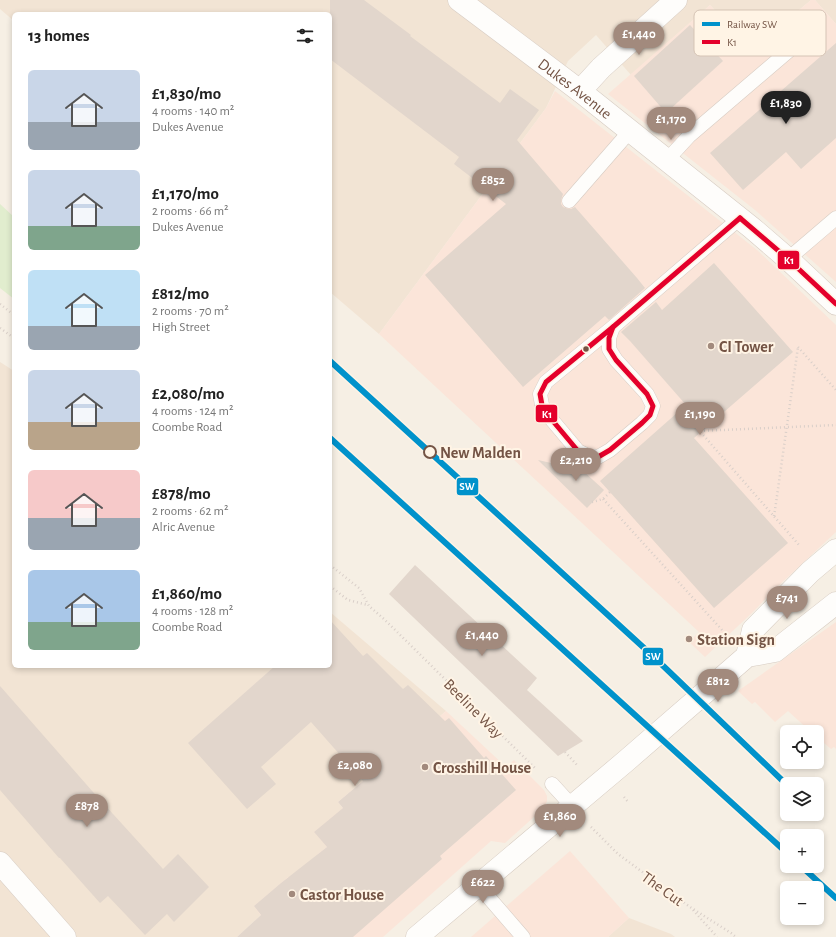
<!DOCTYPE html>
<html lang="en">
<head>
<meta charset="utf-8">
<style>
  body { margin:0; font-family:"Alegreya Sans",sans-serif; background:#f2f2f2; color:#222; height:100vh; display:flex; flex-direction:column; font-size:15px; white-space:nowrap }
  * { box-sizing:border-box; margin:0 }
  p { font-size:13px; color:#767676 }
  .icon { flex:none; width:22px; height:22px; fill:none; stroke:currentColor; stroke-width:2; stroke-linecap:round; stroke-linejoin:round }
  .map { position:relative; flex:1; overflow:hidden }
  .panel { position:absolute; left:12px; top:12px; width:320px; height:656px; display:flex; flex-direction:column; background:#fff; border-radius:6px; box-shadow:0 2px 6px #0003 }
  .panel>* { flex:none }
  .controls { position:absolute; left:780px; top:725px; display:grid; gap:8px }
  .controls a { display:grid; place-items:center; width:44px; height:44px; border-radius:6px; background:#fff; box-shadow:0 2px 6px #0003; font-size:20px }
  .price { position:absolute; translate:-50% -34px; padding:0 9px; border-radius:14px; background:#a28a7d; color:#fff; font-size:13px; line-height:26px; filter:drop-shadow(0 1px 2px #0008) }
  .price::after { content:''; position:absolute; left:50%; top:24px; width:12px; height:9px; margin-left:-6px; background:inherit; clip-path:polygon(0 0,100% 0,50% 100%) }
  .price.current { background:#222; color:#fff }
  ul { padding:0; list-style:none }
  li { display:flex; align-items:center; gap:12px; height:100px; padding:0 16px }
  li span { display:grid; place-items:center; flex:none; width:112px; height:80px; border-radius:6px; color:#555 }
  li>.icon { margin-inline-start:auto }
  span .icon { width:48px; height:48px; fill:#fffc; stroke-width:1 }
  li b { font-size:17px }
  h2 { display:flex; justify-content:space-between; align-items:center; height:48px; padding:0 16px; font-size:17px }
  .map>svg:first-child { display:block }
</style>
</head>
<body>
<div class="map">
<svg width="836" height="937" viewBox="0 0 836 937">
  <rect width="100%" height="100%" fill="#f6efe4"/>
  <g fill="#f2e4d4">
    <path d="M0 0H811L763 40 749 47 710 5 631 75 596 35 568 61 546 108 379 334 330 292V14H14V21L0 9Z"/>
    <path d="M815 0H836V24Z"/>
    <path d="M0 362 14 371V666H330V612L446 711 338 802 343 808 327 847 261 915 237 937H0Z"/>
    <path d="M629 918 671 934 675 937H608Z"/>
  </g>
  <g fill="#fbe5d9">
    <path d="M811 0H815L836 24V282L755 210 608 94 710 5 749 47 763 40Z"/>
    <path d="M555 91 757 250 836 325V532L774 590 754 611 705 657 689 642 699 632 379 334 546 108Z"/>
    <path d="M836 622V749L834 747 831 749 817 737V732H811L788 711 775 722 755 702 752 704 738 691Z"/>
    <path d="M446 711 506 767 514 760 544 790 547 796V801L544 808 505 843 491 841 383 937H237L261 916 254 906 288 877 292 882 319 853 327 847 314 832 343 808 338 802Z"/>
    <path d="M570 851 629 918 608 937H471Z"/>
  </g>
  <path fill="#e1edce" d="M0 204 14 217V299L0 288Z"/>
  <g fill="#e2d6cc">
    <path d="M330 0H364L411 35 410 36 500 103 510 89 539 110 517 140 563 194 561 200V204L563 207 568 209H571L575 207 637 278 645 288 609 320 605 316 523 387 425 275 506 204 454 164 459 157 330 59Z"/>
    <path d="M690 25 723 61 666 113 634 76Z"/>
    <path d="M836 43V138L801 169 786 152 743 190 710 153Z"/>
    <path d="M714 263 793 352 694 438 788 543 714 608 600 481 686 405 630 341 621 332 656 302 662 310Z"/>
    <path d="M538 460 582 470 604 490 587 508Z"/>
    <path d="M415 565 537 678 527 690 583 741 558 756 389 594Z"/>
    <path d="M330 620 363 656 367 653 403 689 408 685 445 721 449 718 484 758 486 756 516 790 440 856 442 859 353 937H237L261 915 254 906 281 883 327 847 314 832 343 808 338 802 363 781 311 722 261 767 276 784 247 809 188 743 275 666H330Z"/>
    <path d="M0 686 93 792 163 869 178 854 209 887 174 922 167 914 145 935 108 896 100 903 60 858H59L0 790Z"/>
  </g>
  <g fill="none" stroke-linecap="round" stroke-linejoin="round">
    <g stroke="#d7ccc3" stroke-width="15">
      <g id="lane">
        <path d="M667 160 689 136 806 36"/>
        <path d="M569 201 630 131"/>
        <path d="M788 259 836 218"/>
        <path d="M613 327 609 338V349L616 360 647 394 653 406 650 415 642 423 610 450 598 457 588 456 578 451 547 414 542 405 540 394 546 382 613 327 740 218"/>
        <path d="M552 784 572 806"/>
        <path d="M478 885 523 937"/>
      </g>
    </g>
    <g stroke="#d7ccc3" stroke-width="23">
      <g id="street">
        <path id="s1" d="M459 0 580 91 752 228 788 259 836 304"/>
        <path d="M580 91 601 68 676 0"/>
        <path d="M0 863 65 937"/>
      </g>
    </g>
    <g stroke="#d6cbc1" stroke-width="23">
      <g id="secondary">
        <path d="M747 656 753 630 810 572 836 550"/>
        <path d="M417 937 626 761 747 656 775 651 836 603"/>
      </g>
    </g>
    <g stroke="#d9cfc9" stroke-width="2.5" stroke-dasharray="1 3" stroke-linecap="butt">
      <path d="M0 304 14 315"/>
      <path d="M0 328 14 338"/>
      <path d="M798 347 836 390"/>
      <path d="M684 427 691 421 799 545"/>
      <path d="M700 431 836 425"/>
      <path d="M603 499 723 631"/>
      <path d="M592 502 603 499 610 492"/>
      <path d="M774 516 776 503 798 347"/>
      <path d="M330 565 359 588 369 606 384 619 535 768"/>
      <path d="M330 586 348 600 368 605"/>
      <path d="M565 752 577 765"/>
      <path d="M624 797 629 803"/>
      <path d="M591 827 618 854 690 907 731 933 736 937"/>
      <path d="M693 910 717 937"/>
    </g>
    <use href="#lane" stroke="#fefdfb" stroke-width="14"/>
    <use href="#street" stroke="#fefdfb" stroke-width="22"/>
    <use href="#secondary" stroke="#fefdfb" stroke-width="22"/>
    <g stroke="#fff4e5" stroke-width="8">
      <g id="bus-1">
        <path d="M740 218 788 259 836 304"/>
        <path d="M613 327 609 338V349L616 360 647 394 653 406 650 415 642 423 610 450 598 457 588 456 578 451 547 414 542 405 540 394 546 382Z"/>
        <path d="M613 327 740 218"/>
      </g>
    </g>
    <use href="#bus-1" stroke="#e4002b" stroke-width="5"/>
    <g stroke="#fff4e5" stroke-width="9">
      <g id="rail-1">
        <path d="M330 361 655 658 787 785"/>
        <path d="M330 438 787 853"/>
        <path d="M801 866 836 898"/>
      </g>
    </g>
    <use href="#rail-1" stroke="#0092cb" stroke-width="6"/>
  </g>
  <g fill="#a28a7d" stroke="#fff4e5" stroke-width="1.5">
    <circle cx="711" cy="346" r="4"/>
    <circle cx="689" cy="639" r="4"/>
    <circle cx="425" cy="767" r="4"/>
    <circle cx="292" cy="894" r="4"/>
  </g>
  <circle fill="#745445" stroke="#fff4e5" stroke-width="1.5" cx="586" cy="349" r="3.5"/>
  <circle fill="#fff4e5" stroke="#745445" stroke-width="2" cx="430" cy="452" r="6"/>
  <g text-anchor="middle" stroke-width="4" stroke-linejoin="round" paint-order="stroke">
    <g font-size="16" fill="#745445" stroke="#fff4e5">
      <text dy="6" stroke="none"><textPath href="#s1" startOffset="146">Dukes Avenue</textPath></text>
      <text transform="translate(474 708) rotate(45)" y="6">Beeline Way</text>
      <text transform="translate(663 888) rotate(36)" y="6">The Cut</text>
    </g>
    <g font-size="16" font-weight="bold" fill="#745445" stroke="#fff4e5" text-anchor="start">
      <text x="719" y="352">CI Tower</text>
      <text x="697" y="645">Station Sign</text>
      <text x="433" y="773">Crosshill House</text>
      <text x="300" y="900">Castor House</text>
    </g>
    <g font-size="16" font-weight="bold" fill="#745445" stroke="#fff4e5" text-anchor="start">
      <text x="440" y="458">New Malden</text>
    </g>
  </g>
  <rect x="694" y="10" width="132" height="46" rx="6" fill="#fff4e5" stroke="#d5c4b5" stroke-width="1"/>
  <rect x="702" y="22" width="18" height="4" fill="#0092cb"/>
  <rect x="702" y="40" width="18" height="4" fill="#e4002b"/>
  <g font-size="11" fill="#745445">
    <text x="727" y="28">Railway SW</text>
    <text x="727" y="46">K1</text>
  </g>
  <g stroke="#fff4e5" stroke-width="1.5">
    <rect x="777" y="250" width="23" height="20" rx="4" fill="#e4002b"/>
    <rect x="535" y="404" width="23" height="19" rx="4" fill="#e4002b"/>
    <rect x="456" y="477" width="23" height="19" rx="4" fill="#0092cb"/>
    <rect x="642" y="647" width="22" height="19" rx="4" fill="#0092cb"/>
  </g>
  <g font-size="11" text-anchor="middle" font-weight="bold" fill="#fff">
    <text x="789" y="264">K1</text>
    <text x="547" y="418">K1</text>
    <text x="467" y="490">SW</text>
    <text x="653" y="660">SW</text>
  </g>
</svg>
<div class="controls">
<a><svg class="icon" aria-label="locate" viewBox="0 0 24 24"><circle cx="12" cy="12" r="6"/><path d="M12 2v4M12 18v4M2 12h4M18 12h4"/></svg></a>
<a><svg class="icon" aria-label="layers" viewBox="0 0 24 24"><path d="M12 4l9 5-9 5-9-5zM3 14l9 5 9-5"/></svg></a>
<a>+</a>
<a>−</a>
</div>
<b class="price" style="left:639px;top:56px">£1,440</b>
<b class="price current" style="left:786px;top:125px">£1,830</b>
<b class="price" style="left:671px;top:141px">£1,170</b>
<b class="price" style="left:493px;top:202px">£852</b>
<b class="price" style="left:700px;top:436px">£1,190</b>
<b class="price" style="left:576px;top:482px">£2,210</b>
<b class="price" style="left:787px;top:620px">£741</b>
<b class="price" style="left:482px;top:657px">£1,440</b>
<b class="price" style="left:718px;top:703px">£812</b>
<b class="price" style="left:355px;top:787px">£2,080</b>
<b class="price" style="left:87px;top:828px">£878</b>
<b class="price" style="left:560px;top:838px">£1,860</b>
<b class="price" style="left:483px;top:904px">£622</b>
<section class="panel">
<h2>13 homes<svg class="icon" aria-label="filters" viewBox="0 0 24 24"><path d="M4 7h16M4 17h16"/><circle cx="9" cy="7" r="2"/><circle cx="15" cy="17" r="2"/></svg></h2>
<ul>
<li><span style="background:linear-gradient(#c9d6e8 65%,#9aa5b1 0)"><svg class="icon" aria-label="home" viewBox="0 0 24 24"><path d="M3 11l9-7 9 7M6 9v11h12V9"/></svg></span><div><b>£1,830/mo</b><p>4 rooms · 140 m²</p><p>Dukes Avenue</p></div></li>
<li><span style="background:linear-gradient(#c9d6e8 70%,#7fa58c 0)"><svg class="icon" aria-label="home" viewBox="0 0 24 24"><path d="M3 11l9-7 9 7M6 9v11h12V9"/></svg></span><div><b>£1,170/mo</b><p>2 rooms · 66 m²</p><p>Dukes Avenue</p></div></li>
<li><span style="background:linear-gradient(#bfe0f5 70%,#9aa5b1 0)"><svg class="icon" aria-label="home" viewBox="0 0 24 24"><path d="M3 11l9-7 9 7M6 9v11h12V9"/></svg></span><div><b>£812/mo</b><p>2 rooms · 70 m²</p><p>High Street</p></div></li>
<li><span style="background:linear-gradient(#c9d6e8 65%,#b9a48a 0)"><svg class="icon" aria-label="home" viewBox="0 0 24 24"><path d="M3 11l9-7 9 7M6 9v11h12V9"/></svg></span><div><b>£2,080/mo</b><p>4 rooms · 124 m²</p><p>Coombe Road</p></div></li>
<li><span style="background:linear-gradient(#f6c9c9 60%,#9aa5b1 0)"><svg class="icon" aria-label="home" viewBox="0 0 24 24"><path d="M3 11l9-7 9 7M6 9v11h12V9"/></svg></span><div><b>£878/mo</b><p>2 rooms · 62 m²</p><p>Alric Avenue</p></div></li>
<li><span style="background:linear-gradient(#a9c7e8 65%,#7fa58c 0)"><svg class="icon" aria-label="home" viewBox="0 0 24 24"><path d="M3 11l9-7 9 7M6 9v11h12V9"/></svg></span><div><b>£1,860/mo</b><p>4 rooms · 128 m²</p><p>Coombe Road</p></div></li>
</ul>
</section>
</div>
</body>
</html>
